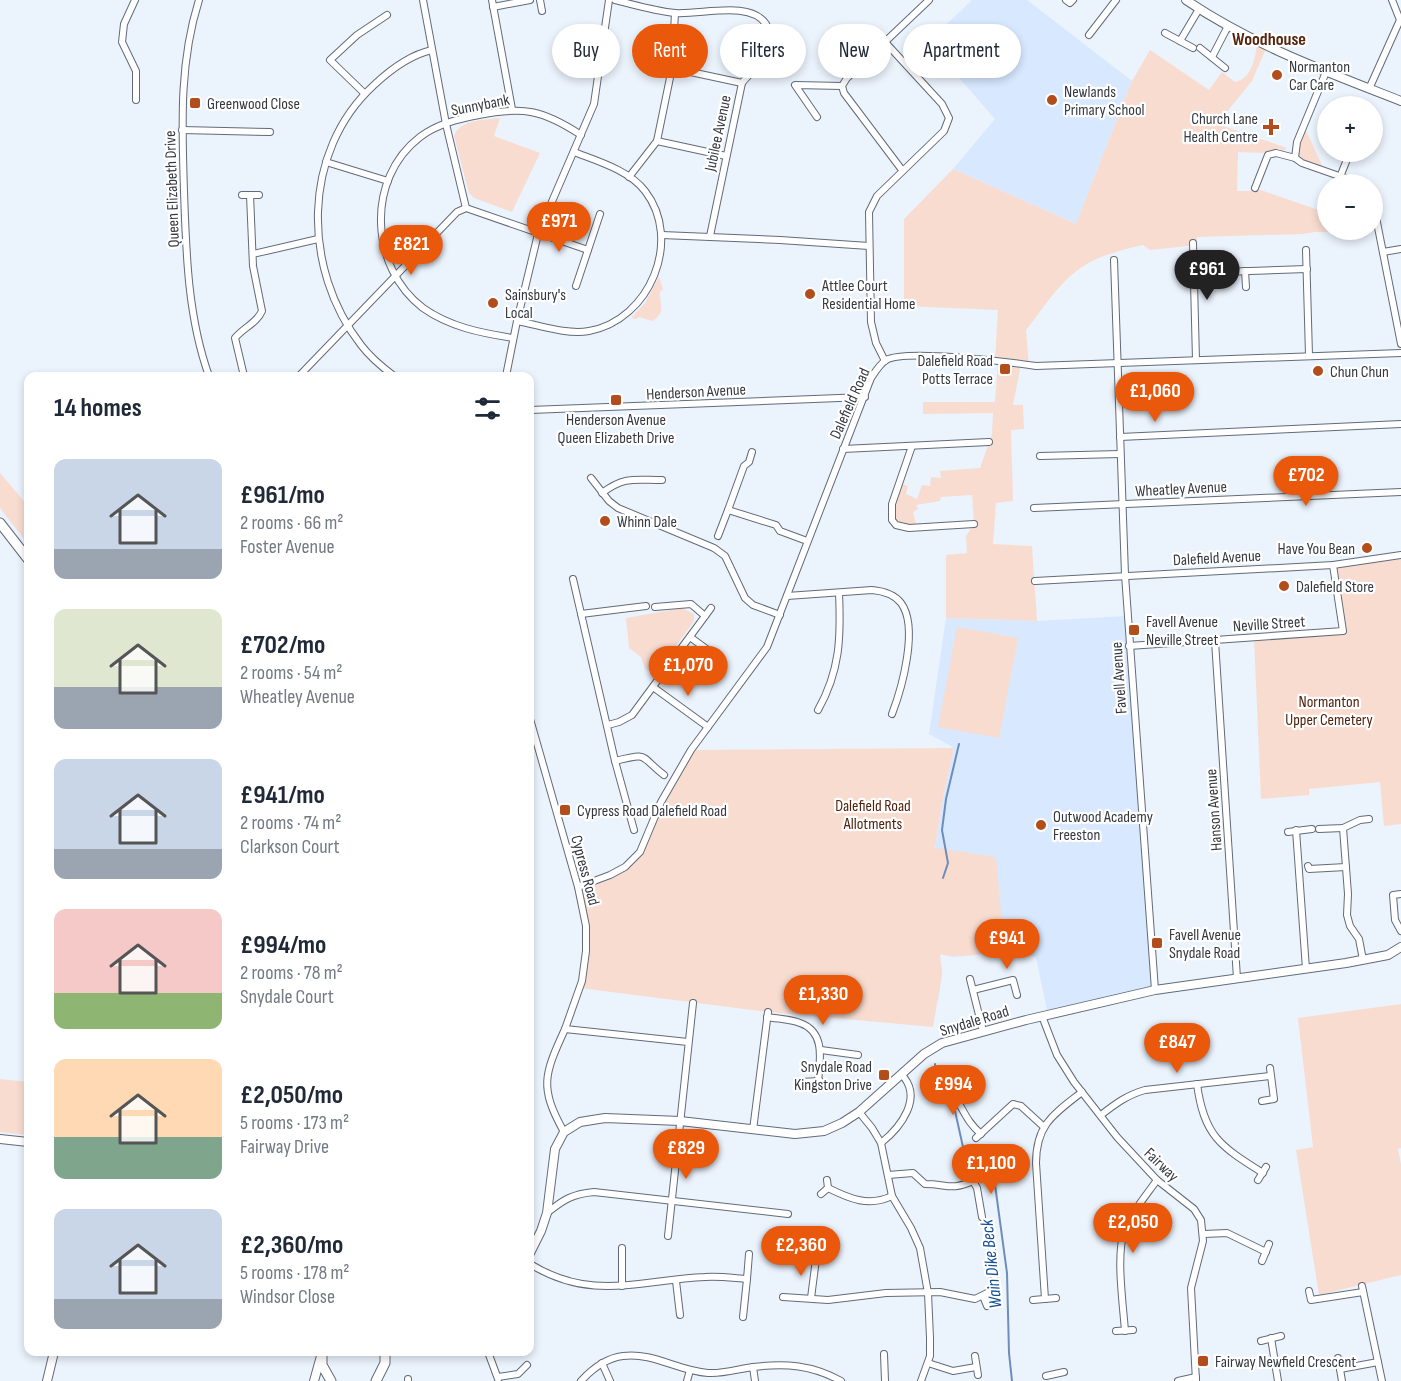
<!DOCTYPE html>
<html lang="en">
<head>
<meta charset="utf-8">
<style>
  body { margin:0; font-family:"Sofia Sans Condensed",sans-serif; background:#f6f6f7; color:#1f2937; height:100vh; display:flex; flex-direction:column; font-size:22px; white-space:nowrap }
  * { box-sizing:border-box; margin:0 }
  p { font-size:20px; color:#747a83 }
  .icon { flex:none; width:33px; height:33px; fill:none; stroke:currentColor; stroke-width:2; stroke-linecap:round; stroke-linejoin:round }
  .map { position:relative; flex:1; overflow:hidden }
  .sheet { position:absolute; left:24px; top:372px; width:510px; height:984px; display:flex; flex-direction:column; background:#fff; border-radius:12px; box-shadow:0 3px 9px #0003 }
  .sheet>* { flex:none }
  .hud { position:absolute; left:552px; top:24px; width:570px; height:54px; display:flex; gap:12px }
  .tools { position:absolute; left:1317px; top:96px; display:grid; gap:12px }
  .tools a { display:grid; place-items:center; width:66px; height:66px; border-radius:50%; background:#fff; box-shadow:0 3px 9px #0003; font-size:30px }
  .price { position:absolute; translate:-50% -51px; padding:0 14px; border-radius:21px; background:#ea580c; color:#fff; font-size:20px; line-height:39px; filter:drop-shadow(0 2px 3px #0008) }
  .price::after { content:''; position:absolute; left:50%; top:36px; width:18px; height:14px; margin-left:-9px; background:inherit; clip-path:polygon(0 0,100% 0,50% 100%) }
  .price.active { background:#222; color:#fff }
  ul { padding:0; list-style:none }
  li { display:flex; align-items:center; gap:18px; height:150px; padding:0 30px }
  li span { display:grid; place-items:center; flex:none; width:168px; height:120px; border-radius:12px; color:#555 }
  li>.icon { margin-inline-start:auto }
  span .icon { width:72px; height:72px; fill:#fffc; stroke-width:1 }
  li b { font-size:26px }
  h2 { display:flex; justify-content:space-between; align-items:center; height:72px; padding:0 30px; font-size:26px }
  .pill { padding:0 21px; border-radius:27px; background:#fff; box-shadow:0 3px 9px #0003; font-size:21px; line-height:54px }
  .pill.active { background:#ea580c; color:#fff }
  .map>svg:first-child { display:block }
</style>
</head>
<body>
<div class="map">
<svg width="1401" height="1381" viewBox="0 0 1401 1381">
  <rect width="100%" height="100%" fill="#ebf3fd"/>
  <g fill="#d7e8ff">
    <path d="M972 0H1027L1132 81 1076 224 953 169 995 119 928 42Z"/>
    <path d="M1127 616 1155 990 1048 1015 1036 957 1004 948 983 954 953 957 940 954 942 974 938 1002 935 849 942 802 954 748 929 734 946 618 1037 621Z"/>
  </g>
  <g fill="#f9dcd0">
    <path d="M1257 42 1267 46 1252 81 1217 124 1287 148 1283 151 1278 148 1276 153 1268 155 1265 153 1238 152 1237 191H1253L1255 188 1327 213 1328 230H1338L1339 232H1315L1302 234 1197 237V245L1150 250 1143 245C1122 250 1100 255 1082 267 1059 282 1043 309 1026 330L1029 365 1021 364 1013 405H1023L1024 429 1011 430 1013 501 996 503 993 544 1032 546 1037 621 946 618V555L967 553 966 536 974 524 972 495 941 497 940 501 916 505 918 509 913 512 917 528 896 525 892 504 899 483 908 486 906 494 917 499 922 485 930 486 931 477 941 478 940 471 980 468 992 434 993 413 923 414V402H995L998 361 995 360 998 310 904 306V219L953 169 1076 224 1132 81 1150 50 1209 90 1222 72 1235 82C1252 79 1256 56 1257 42Z"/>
    <path d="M500 118 494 136 540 153 512 212 474 198 469 193 454 136C460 119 485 120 500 118Z"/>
    <path d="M1304 126 1325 172 1298 162 1295 149Z"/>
    <path d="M659 277 663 289 660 292C659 303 667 313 652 321L639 317 636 319 631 318 645 303Z"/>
    <path d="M0 473 28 506V544L0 508Z"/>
    <path d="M1401 555V824L1384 826 1380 782 1309 789V795L1261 799 1254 638 1343 631 1333 565Z"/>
    <path d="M682 608 694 614V621L655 675 645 668 641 657 629 648 626 618Z"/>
    <path d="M957 627 1018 638 999 738 938 727Z"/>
    <path d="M954 748 942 802 935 848 996 857 1004 948C983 954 962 959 940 954L942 974 933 1027 768 1012 580 988 586 951 578 887 610 875 640 852 655 816 691 750Z"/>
    <path d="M1401 1004V1148L1398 1149 1401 1164V1275L1319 1295 1296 1150 1313 1147 1298 1018Z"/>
    <path d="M0 1079 28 1082V1135L0 1132Z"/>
  </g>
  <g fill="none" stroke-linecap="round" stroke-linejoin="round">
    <g stroke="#6e8eb9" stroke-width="2">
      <path d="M943 878 948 863 942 830 946 799 959 744"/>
      <path d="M935 1064 938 1092 955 1111 963 1147 968 1154 978 1157 980 1164 984 1166 992 1165 993 1170 1007 1273 1009 1353 1012 1381"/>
    </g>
    <g stroke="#616b7a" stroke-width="8">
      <g id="street">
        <path d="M135 0 124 24 122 42 136 71V100"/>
        <path d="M199 0C179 63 182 126 184 191 186 253 188 318 209 376"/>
        <path d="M423 0 446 124 466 208"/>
        <path d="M492 0 512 109"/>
        <path d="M540 0 542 11"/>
        <path d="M615 0C635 5 655 11 675 13 702 15 750 0 766 24 769 30 771 39 769 46 767 62 751 71 742 83L710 236"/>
        <path d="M1066 0 1070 3 1073 0"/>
        <path d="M493 7 530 0"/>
        <path d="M1165 33 1193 48"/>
        <path d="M1089 35 1116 0"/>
        <path d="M1180 41 1199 9"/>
        <path d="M885 42 942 104 949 118 944 131 877 196 869 212 871 322 876 343 885 361"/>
        <path d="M1200 48 1225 68"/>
        <path d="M1212 57 1227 28"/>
        <path d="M672 68 742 83"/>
        <path d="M1326 72 1297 142 1295 158 1302 163 1362 184"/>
        <path d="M1369 89 1400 20 1392 0"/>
        <path d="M364 93 330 60 357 35 387 15"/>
        <path d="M817 117 795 85 842 86"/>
        <path d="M182 130 270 132"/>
        <path d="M657 141 726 156"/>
        <path d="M326 162 388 181"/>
        <path d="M902 170 844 93 842 86 847 78 929 0"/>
        <path d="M629 177 657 141 672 68 675 13"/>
        <path d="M1340 177 1350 152"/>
        <path d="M1255 188 1268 155 1276 153 1295 158"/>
        <path d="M242 195H259"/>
        <path d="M1372 197 1401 344"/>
        <path d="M662 235 780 240 869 246"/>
        <path d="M1193 243 1196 360"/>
        <path d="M1306 250 1309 355"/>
        <path d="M1383 252 1401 249"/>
        <path d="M253 254 318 239"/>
        <path d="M1114 260 1125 575 1155 990"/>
        <path d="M1245 271 1246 287"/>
        <path d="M1221 272 1307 269"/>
        <path d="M576 286 600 214"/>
        <path d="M517 321C539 325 566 335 589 331 650 320 683 240 645 191 629 170 597 161 574 152"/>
        <path d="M513 338C481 333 450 327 423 308 370 268 365 179 420 137 437 124 458 119 479 115 523 106 543 110 581 135"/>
        <path d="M244 376 235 338C243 328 257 323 262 311L253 266 250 195"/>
        <path d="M299 376 457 212 466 208 588 250"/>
        <path d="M394 376C382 367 370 357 361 345 302 269 301 152 374 85 390 70 409 55 432 50"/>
        <path d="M506 376 517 321 538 234 594 104 609 0"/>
        <path d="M530 410 865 397"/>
        <path d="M1120 437 1401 424"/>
        <path d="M912 446 892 504V520L896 525 909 528 974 524"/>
        <path d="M843 449 989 442"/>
        <path d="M752 452 749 462 744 466 728 510 776 525 780 531 807 541"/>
        <path d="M1040 456 1120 454"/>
        <path d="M591 478 609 501 618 508 714 548 725 556 745 598 753 605 780 615"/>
        <path d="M602 493C625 476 634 480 662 480"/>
        <path d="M1034 508 1401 492"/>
        <path d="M718 536 728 510"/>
        <path d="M573 579 615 761 634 830"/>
        <path d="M1035 581 1333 565 1401 555"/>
        <path d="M787 596 872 590C883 591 894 594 901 603 919 627 902 688 892 714"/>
        <path d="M655 607 691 604 705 616"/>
        <path d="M581 614 646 606"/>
        <path d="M690 637 720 659"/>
        <path d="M1215 641 1237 978"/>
        <path d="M1129 646 1343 631 1333 565"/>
        <path d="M653 687 708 727"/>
        <path d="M818 710C840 671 841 638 839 593"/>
        <path d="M530 719 578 887 586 926V951L582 981 565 1029"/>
        <path d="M608 725 619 722 632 715 711 608"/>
        <path d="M615 761C650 752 639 756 664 775"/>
        <path d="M1343 828 1348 894 1347 915 1350 926 1359 939 1363 960"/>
        <path d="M1319 829 1343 828 1360 820 1369 819"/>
        <path d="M1296 830 1306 969"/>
        <path d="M1288 832 1312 829"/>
        <path d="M1308 866 1309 869 1346 867"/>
        <path d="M578 887 610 875 625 867 640 852 661 802 691 750 767 647 871 378C875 372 880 364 886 360 906 349 1010 362 1036 366L1401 353"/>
        <path d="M1401 894 1393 895 1395 920 1401 931"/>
        <path d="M970 979 983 1031"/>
        <path d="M973 990 1013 980 1017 995"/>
        <path d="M1042 1016 1057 1055 1074 1082 1117 1137 1157 1180 1194 1209 1201 1220 1203 1241 1191 1288 1196 1381"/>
        <path d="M767 1017C778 1019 791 1019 800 1023 826 1032 820 1061 818 1081"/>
        <path d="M821 1050 858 1055"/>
        <path d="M800 1082 820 1081"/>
        <path d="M1197 1084C1204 1136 1220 1146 1263 1173"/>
        <path d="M952 1093C964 1109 965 1120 981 1134"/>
        <path d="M1262 1101 1274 1099 1270 1068"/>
        <path d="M859 1112 872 1128 881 1143 892 1196 911 1228 920 1248 928 1293 930 1338V1356L921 1381"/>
        <path d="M1101 1115C1115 1104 1127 1095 1145 1090L1270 1076"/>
        <path d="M753 1130 768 1012"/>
        <path d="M564 1132C539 1087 544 1075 565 1029L688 1042"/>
        <path d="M976 1138 1013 1104 1021 1106 1044 1127"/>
        <path d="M881 1143C901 1127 924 1097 901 1074"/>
        <path d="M888 1175 913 1173 925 1184C948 1184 950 1191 973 1181L971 1174"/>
        <path d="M1258 1180 1266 1167"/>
        <path d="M973 1181 977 1188 982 1217"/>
        <path d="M828 1188C850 1199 869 1207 892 1196"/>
        <path d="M821 1194 828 1188 827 1180"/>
        <path d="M547 1213C564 1199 573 1194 594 1192L788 1214"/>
        <path d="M1204 1234 1227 1233 1266 1252"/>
        <path d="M668 1236 693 1003"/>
        <path d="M622 1248V1286"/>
        <path d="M785 1253 822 1259 827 1235"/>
        <path d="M1262 1261 1269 1244"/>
        <path d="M530 1264C592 1302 639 1280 705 1277 719 1276 733 1278 747 1279L749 1254"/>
        <path d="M676 1281 680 1315"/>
        <path d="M1362 1286 1382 1381"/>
        <path d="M1309 1291 1311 1300 1363 1292"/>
        <path d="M983 1296 987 1306"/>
        <path d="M783 1297 828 1300 886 1293 940 1292 975 1299 989 1292 995 1283 990 1228"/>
        <path d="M811 1298 816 1259"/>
        <path d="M1045 1299 1036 1163C1036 1124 1054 1114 1082 1092"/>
        <path d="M1033 1300 1056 1298"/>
        <path d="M743 1317 747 1279"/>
        <path d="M1116 1331 1133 1330"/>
        <path d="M1125 1331C1123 1304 1116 1256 1124 1232 1131 1213 1145 1197 1157 1180"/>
        <path d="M1271 1338 1278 1381"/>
        <path d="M1261 1341 1281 1336"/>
        <path d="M488 1352 498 1379"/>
        <path d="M884 1354 885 1381"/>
        <path d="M975 1356 978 1375"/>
        <path d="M1338 1358 1342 1381"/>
        <path d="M602 1363 610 1381"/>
        <path d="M928 1363 953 1371 976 1367"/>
        <path d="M753 1367 755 1381"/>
        <path d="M1340 1369 1378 1362"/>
        <path d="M1046 1376 1064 1372"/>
        <path d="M498 1377 518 1374 527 1365"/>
        <path d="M408 1379V1381"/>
        <path d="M581 1381C592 1369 606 1358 623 1356 653 1352 678 1371 708 1373 723 1374 738 1369 753 1367 786 1363 812 1365 841 1381"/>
        <path d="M687 1381 690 1370"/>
        <path d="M1178 1381 1196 1377"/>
      </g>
    </g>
    <g stroke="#616b7a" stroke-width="10">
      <g id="secondary">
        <path d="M1186 0C1252 45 1327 72 1401 101"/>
        <path d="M0 1139 28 1142"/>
        <path d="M530 1253 541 1231 547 1213 555 1149 564 1132 580 1122 605 1118 680 1121 795 1134 824 1131 842 1123 859 1112 924 1054 942 1043 1026 1020 1155 990 1346 963 1388 955 1401 947"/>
        <path d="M47 1381 54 1352"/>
        <path d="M314 1381 321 1356"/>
      </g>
    </g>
    <g stroke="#616b7a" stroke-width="11">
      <g id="primary">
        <path d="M0 523 28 559"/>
        <path d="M322 1352V1365L331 1381"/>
        <path d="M376 1381 385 1363V1352"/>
      </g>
    </g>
    <use href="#street" stroke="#fff" stroke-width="6"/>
    <use href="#secondary" stroke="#fff" stroke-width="8"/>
    <use href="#primary" stroke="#fff" stroke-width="9"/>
  </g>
  <g fill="#b24e1c" stroke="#fff" stroke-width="2">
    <circle cx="1277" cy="75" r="6"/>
    <circle cx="1052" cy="100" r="6"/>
    <rect x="189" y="97" width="12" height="12" rx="3"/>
    <path d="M1268 118h6v6h6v6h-6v6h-6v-6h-6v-6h6z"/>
    <circle cx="810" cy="294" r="6"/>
    <circle cx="493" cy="303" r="6"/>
    <rect x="999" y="363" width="12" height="12" rx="3"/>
    <circle cx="1318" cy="371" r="6"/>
    <rect x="610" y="394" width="12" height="12" rx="3"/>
    <circle cx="605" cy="521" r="6"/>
    <circle cx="1367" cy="548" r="6"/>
    <circle cx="1284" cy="586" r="6"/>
    <rect x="1128" y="624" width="12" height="12" rx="3"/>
    <rect x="559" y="804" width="12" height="12" rx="3"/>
    <circle cx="1041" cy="825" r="6"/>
    <rect x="1151" y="937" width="12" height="12" rx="3"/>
    <rect x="878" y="1069" width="12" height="12" rx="3"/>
    <rect x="1197" y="1355" width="12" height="12" rx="3"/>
  </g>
  <g text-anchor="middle" stroke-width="4.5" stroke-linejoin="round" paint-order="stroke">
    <g font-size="16" fill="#353940" stroke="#fff" text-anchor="start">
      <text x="1289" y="72">Normanton<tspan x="1289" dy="18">Car Care</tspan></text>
      <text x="1064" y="97">Newlands<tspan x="1064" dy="18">Primary School</tspan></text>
      <text x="207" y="109">Greenwood Close</text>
      <text x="1258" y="124" text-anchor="end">Church Lane<tspan x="1258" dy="18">Health Centre</tspan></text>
      <text x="822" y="291">Attlee Court<tspan x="822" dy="18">Residential Home</tspan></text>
      <text x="505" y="300">Sainsbury's<tspan x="505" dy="18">Local</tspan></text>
      <text x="993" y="366" text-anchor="end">Dalefield Road<tspan x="993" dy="18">Potts Terrace</tspan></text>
      <text x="1330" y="377">Chun Chun</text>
      <text x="616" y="425" text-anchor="middle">Henderson Avenue<tspan x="616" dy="18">Queen Elizabeth Drive</tspan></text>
      <text x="617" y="527">Whinn Dale</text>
      <text x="1355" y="554" text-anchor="end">Have You Bean</text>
      <text x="1296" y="592">Dalefield Store</text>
      <text x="1146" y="627">Favell Avenue<tspan x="1146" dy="18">Neville Street</tspan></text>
      <text x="577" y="816">Cypress Road Dalefield Road</text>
      <text x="1053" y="822">Outwood Academy<tspan x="1053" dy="18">Freeston</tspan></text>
      <text x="1169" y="940">Favell Avenue<tspan x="1169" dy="18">Snydale Road</tspan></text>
      <text x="872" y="1072" text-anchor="end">Snydale Road<tspan x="872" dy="18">Kingston Drive</tspan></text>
      <text x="1215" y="1367">Fairway Newfield Crescent</text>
    </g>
    <g font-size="16" fill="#353940" stroke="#fff">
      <text transform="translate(480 104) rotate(-11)" y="6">Sunnybank</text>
      <text transform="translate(717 133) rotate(-78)" y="6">Jubilee Avenue</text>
      <text transform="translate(171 189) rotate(-92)" y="6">Queen Elizabeth Drive</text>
      <text transform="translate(696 391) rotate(-3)" y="6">Henderson Avenue</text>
      <text transform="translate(849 403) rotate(-66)" y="6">Dalefield Road</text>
      <text transform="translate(1181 488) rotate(-3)" y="6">Wheatley Avenue</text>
      <text transform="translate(1217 557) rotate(-3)" y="6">Dalefield Avenue</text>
      <text transform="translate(1269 623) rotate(-4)" y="6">Neville Street</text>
      <text transform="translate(1118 678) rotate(-94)" y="6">Favell Avenue</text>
      <text transform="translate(1213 810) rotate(-94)" y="6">Hanson Avenue</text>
      <text transform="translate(586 870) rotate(75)" y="6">Cypress Road</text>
      <text transform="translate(974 1020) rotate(-17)" y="6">Snydale Road</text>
      <text transform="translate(1162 1164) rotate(44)" y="6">Fairway</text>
    </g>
    <g font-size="16" fill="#50220d" stroke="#fff">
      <text x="1329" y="707">Normanton<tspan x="1329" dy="18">Upper Cemetery</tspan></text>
      <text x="873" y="811">Dalefield Road<tspan x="873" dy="18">Allotments</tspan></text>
    </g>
    <g font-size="18" font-weight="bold" fill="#55240d" stroke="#fff">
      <text x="1269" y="45">Woodhouse</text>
    </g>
    <g font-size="18" font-style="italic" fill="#164f93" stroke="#fff">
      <text transform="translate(991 1264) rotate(-96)" y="6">Wain Dike Beck</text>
    </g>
  </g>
</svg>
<div class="tools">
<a>+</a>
<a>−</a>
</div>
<b class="price" style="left:559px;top:253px">£971</b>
<b class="price" style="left:411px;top:276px">£821</b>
<b class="price active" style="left:1207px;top:301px">£961</b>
<b class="price" style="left:1155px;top:423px">£1,060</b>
<b class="price" style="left:1306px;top:507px">£702</b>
<b class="price" style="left:688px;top:697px">£1,070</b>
<b class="price" style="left:1007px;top:970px">£941</b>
<b class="price" style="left:823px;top:1026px">£1,330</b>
<b class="price" style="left:1177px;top:1074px">£847</b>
<b class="price" style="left:953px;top:1116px">£994</b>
<b class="price" style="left:686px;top:1180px">£829</b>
<b class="price" style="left:991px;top:1195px">£1,100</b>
<b class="price" style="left:1133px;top:1254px">£2,050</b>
<b class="price" style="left:801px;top:1277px">£2,360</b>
<div class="hud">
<a class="pill">Buy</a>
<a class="pill active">Rent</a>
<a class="pill">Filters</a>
<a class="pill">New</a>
<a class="pill">Apartment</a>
</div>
<section class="sheet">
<h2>14 homes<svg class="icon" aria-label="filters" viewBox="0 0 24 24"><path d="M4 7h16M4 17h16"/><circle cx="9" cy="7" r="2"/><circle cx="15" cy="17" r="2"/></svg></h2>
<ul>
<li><span style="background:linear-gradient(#c9d6e8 75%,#9aa5b1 0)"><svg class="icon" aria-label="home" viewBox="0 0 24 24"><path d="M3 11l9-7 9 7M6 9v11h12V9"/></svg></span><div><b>£961/mo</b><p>2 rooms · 66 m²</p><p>Foster Avenue</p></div></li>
<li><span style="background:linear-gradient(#dfe7d0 65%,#9aa5b1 0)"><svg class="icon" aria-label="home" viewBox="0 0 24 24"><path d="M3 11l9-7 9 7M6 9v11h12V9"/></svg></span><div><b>£702/mo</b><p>2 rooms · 54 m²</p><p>Wheatley Avenue</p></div></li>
<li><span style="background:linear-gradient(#c9d6e8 75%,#9aa5b1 0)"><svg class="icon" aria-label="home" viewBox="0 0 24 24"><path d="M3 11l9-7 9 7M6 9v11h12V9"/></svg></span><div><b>£941/mo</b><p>2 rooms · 74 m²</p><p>Clarkson Court</p></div></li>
<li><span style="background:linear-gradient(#f6c9c9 70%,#8fb573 0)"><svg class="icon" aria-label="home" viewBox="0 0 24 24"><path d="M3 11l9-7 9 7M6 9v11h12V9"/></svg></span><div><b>£994/mo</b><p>2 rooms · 78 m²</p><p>Snydale Court</p></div></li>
<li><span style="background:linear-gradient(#ffd9b3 65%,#7fa58c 0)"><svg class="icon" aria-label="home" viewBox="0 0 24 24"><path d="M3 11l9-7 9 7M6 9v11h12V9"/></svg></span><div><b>£2,050/mo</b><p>5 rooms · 173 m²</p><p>Fairway Drive</p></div></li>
<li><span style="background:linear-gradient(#c9d6e8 75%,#9aa5b1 0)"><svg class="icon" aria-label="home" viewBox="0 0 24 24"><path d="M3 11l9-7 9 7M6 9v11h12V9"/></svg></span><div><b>£2,360/mo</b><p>5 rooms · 178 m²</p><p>Windsor Close</p></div></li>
</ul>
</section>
</div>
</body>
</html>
